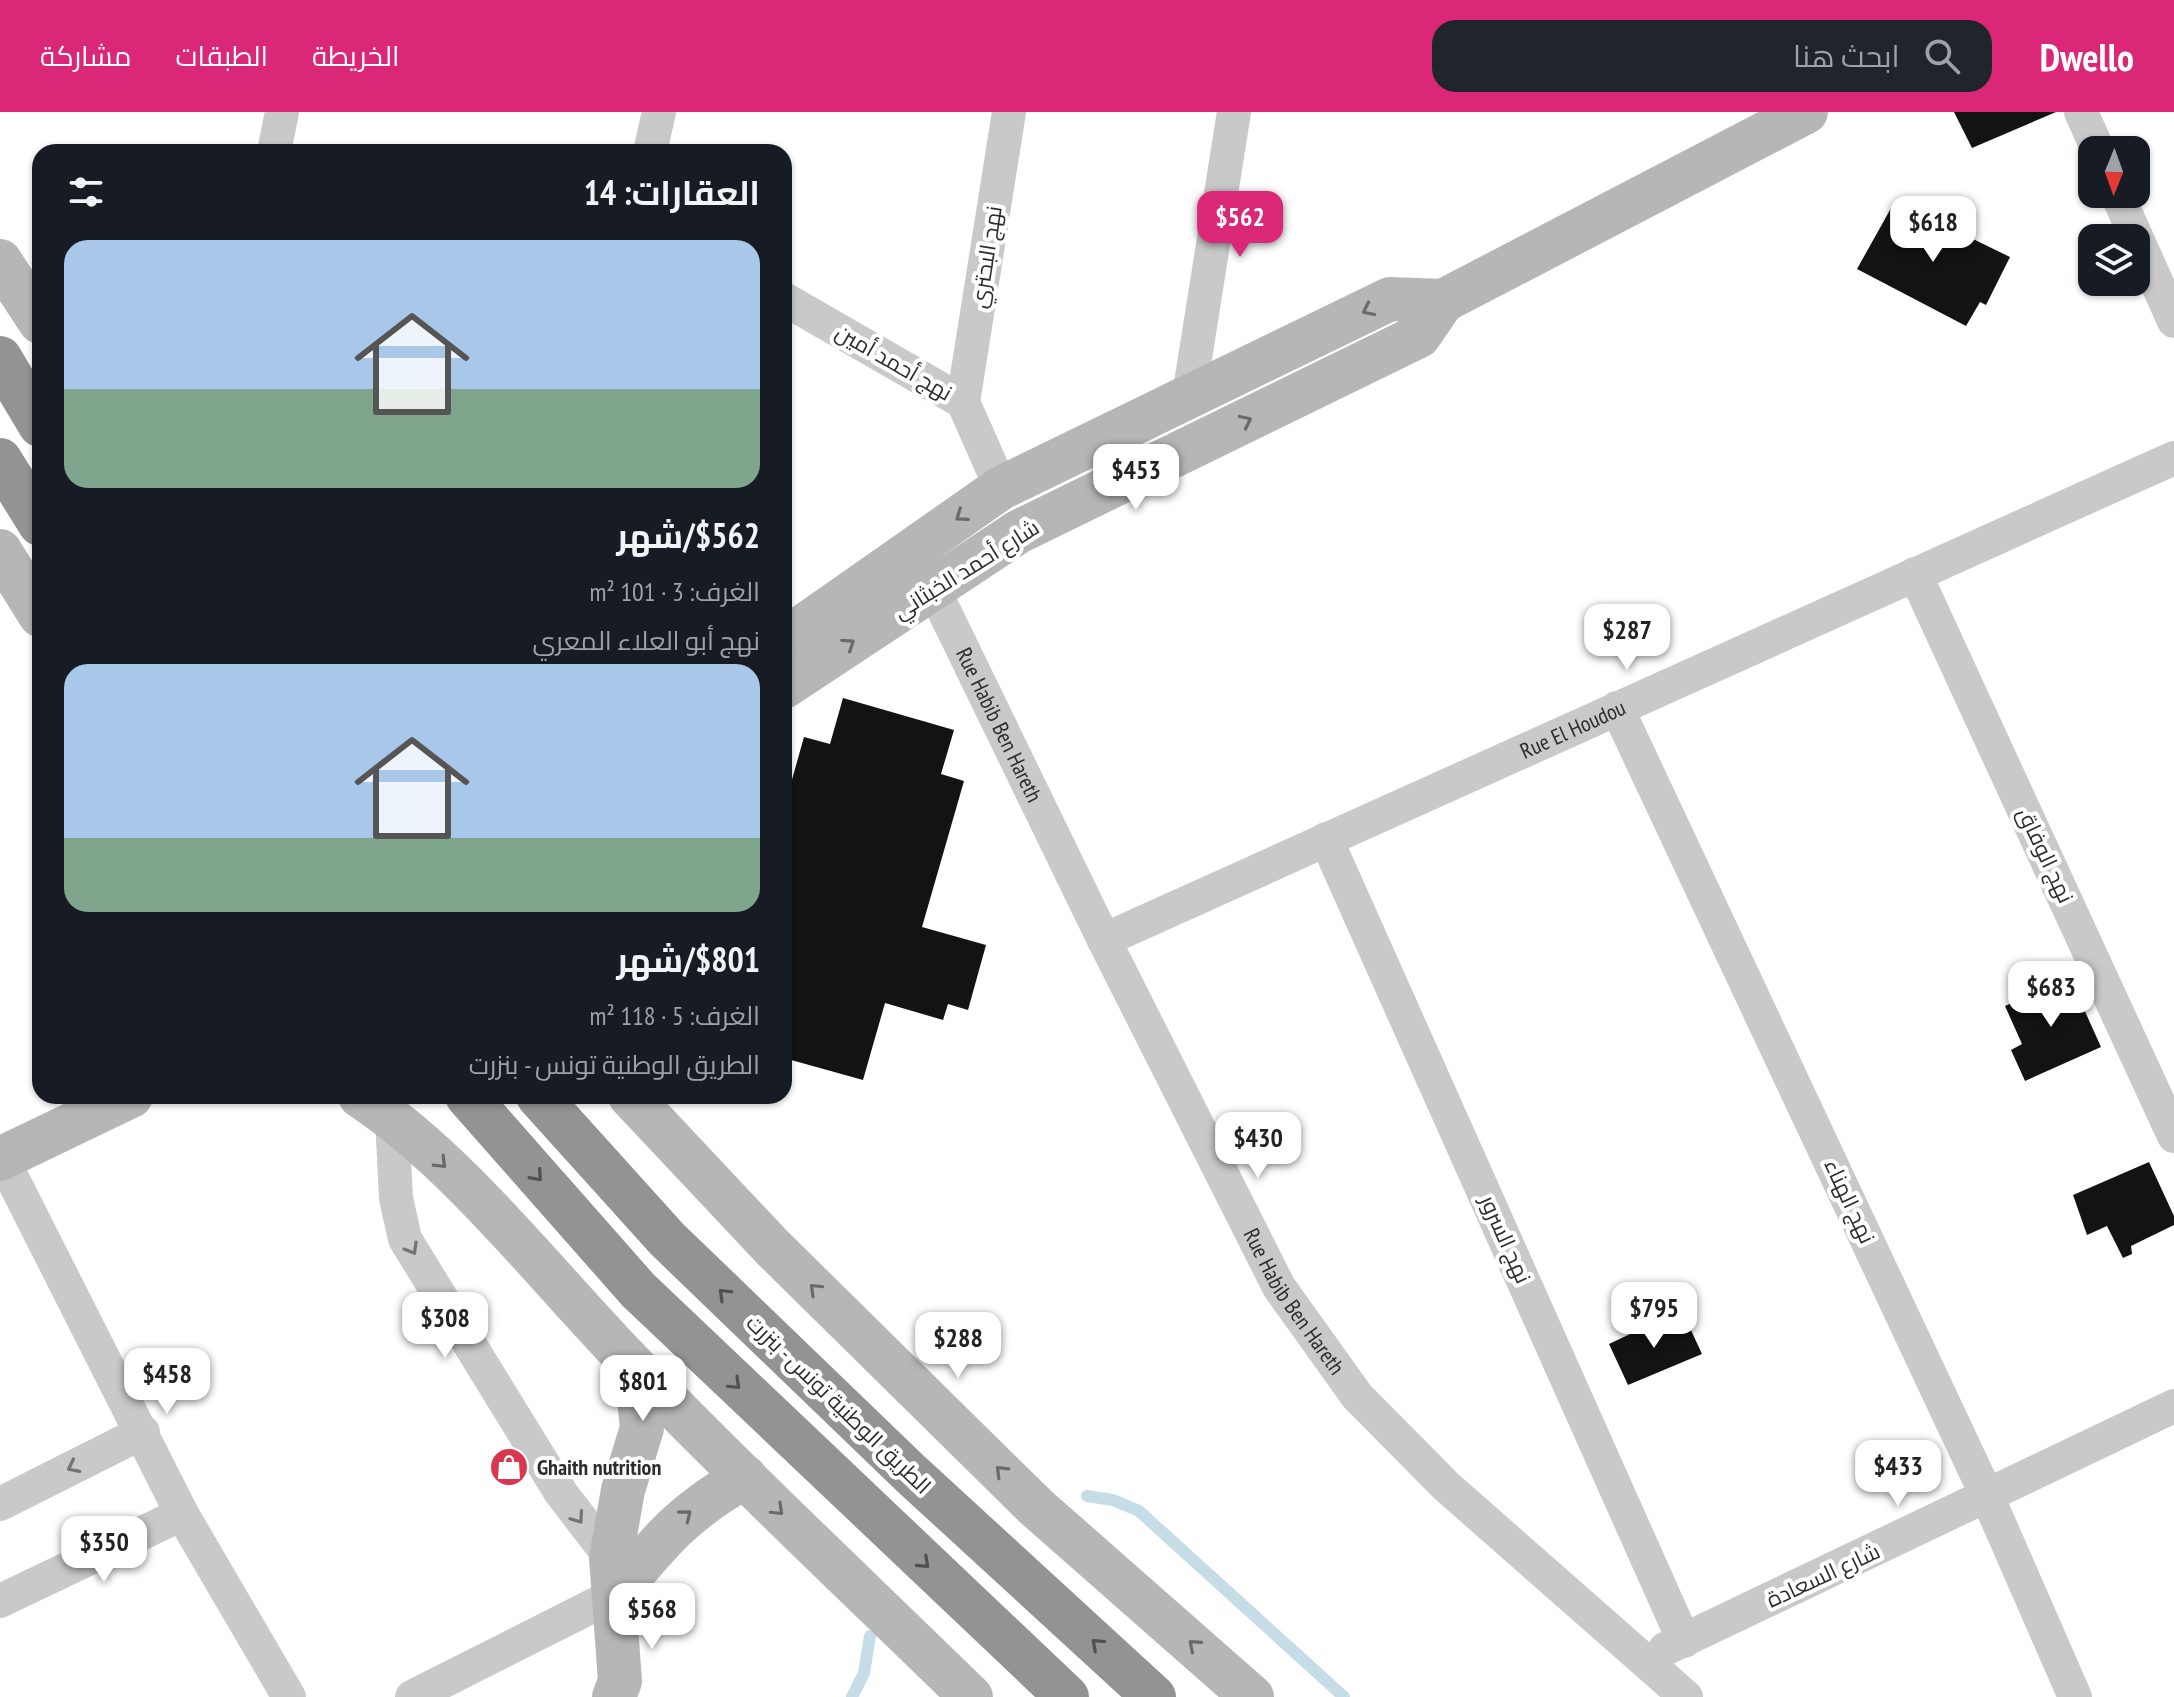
<!DOCTYPE html>
<html lang="ar">
<head>
<meta charset="utf-8">
<style>
  body { margin:0; font-family:"PT Sans Narrow",Cairo,sans-serif; background:#20242c; color:#f1f3f6; direction:rtl; height:100vh; display:flex; flex-direction:column; font-size:30px; white-space:nowrap }
  * { box-sizing:border-box; margin:0 }
  p { font-size:26px; color:#9ea1a6 }
  .icon { flex:none; width:44px; height:44px; fill:none; stroke:currentColor; stroke-width:2; stroke-linecap:round; stroke-linejoin:round }
  .map { position:relative; flex:1; overflow:hidden; direction:ltr }
  .panel { position:absolute; left:32px; top:32px; width:760px; height:960px; display:flex; flex-direction:column; background:#171b24; border-radius:24px; box-shadow:0 2px 6px #0004; direction:rtl }
  .panel>* { flex:none }
  .needle { width:52px; rotate:181deg }
  .buttons { position:absolute; left:2078px; top:24px; display:grid; gap:16px }
  .buttons a { display:grid; place-items:center; width:72px; height:72px; border-radius:16px; background:#171b24; box-shadow:0 2px 6px #0004; font-size:40px }
  .price { position:absolute; translate:-50% -68px; padding:0 18px; border-radius:16px; background:#fff; color:#222; font-size:26px; line-height:52px; filter:drop-shadow(0 2px 4px #0008) }
  .price::after { content:''; position:absolute; left:50%; top:48px; width:24px; height:18px; margin-left:-12px; background:inherit; clip-path:polygon(0 0,100% 0,50% 100%) }
  .price.on { background:#db2777; color:#fff }
  ul { padding:0; list-style:none }
  li { display:grid; align-content:center; gap:16px; height:424px; padding:0 32px }
  li span { display:grid; place-items:center; height:248px; border-radius:24px; color:#555 }
  li>.icon { margin-inline-start:auto }
  span .icon { width:144px; height:144px; fill:#fffc; stroke-width:1 }
  li b { font-size:34px }
  h2 { display:flex; justify-content:space-between; align-items:center; height:96px; padding:0 32px; font-size:34px }
  header { display:flex; align-items:center; gap:48px; box-sizing:border-box; height:112px; padding:0 40px; background:#db2777; color:#fff }
  header strong { font-size:38px }
  nav { display:flex; gap:44px; margin-inline-start:auto; font-size:28px }
  .search { width:560px; height:72px; background:#20242c; display:flex; align-items:center; gap:20px; box-sizing:border-box; padding:0 28px; border-radius:24px; color:#9ea1a6; font-size:30px }
  .map>svg:first-child { display:block }
</style>
</head>
<body>
<header>
<strong>Dwello</strong>
<div class="search"><svg class="icon" aria-label="search" viewBox="0 0 24 24"><circle cx="10" cy="10" r="6"/><path d="M15 15l6 6"/></svg>ابحث هنا</div>
<nav><a>الخريطة</a><a>الطبقات</a><a>مشاركة</a></nav>
</header>
<div class="map">
<svg width="2174" height="1585" viewBox="0 0 2174 1585">
  <rect width="100%" height="100%" fill="#fff"/>
  <g fill="none" stroke-linecap="round" stroke-linejoin="round">
    <g stroke="#c6dde8" stroke-width="12">
      <path d="M1087 1384 1113 1388 1139 1399 1344 1585"/>
      <path d="M852 1585 864 1561 870 1524"/>
    </g>
  </g>
  <g fill="#131313">
    <path d="M1954 0H2056L1972 36Z"/>
    <path d="M1895 89 2010 145 1986 193 1980 190 1966 214 1857 157Z"/>
    <path d="M843 586 954 618 941 662 964 669 922 815 986 833 968 898 948 892 943 908 885 891 863 968 784 946V696L804 625 830 632Z"/>
    <path d="M2070 866 2101 935 2025 969 2011 938 2022 932 2005 894Z"/>
    <path d="M2149 1050 2174 1104V1113L2131 1134 2132 1142 2123 1146 2107 1114 2087 1123 2073 1083Z"/>
    <path d="M1666 1205 1677 1222 1690 1216 1702 1242 1628 1273 1609 1232Z"/>
  </g>
  <g fill="none" stroke-linecap="round" stroke-linejoin="round">
    <g stroke="#c9c9c9" stroke-width="34">
      <path d="M2081 0 2098 38"/>
      <path d="M274 40 282 0"/>
      <path d="M650 40 659 0"/>
      <path d="M2117 82 2174 209"/>
      <path d="M784 187 963 290 1001 376"/>
      <path d="M1189 284 1234 0"/>
      <path d="M963 290 1009 0"/>
      <path d="M1915 462 2174 1024"/>
      <path id="s1" d="M933 476 1104 828 1279 1175 1357 1284 1446 1374 1686 1585"/>
      <path d="M1617 596 1988 1386 2075 1585"/>
      <path d="M1326 727 1684 1529"/>
      <path id="s2" d="M1104 828 2174 346"/>
      <path d="M392 1006 396 1086 405 1127 561 1381 611 1446"/>
      <path d="M2 1046 182 1402 289 1585"/>
      <path d="M0 1392 143 1320"/>
      <path d="M0 1489 182 1402"/>
      <path d="M1665 1537 2174 1294"/>
      <path d="M412 1585 616 1482"/>
    </g>
    <g stroke="#b6b6b6" stroke-width="44">
      <path d="M0 149 40 210"/>
      <path d="M0 439 40 503"/>
      <path d="M784 528 1001 376 1390 187 1443 189 1806 0"/>
      <path d="M784 575 1018 420 1419 224 1443 189"/>
      <path d="M360 984C459 1050 543 1160 626 1246 738 1362 856 1473 971 1585"/>
      <path d="M630 984 772 1135 1036 1395 1252 1585"/>
      <path d="M0 1047 131 984"/>
      <path d="M616 1482C661 1428 682 1401 745 1365"/>
      <path d="M614 1585 620 1569 611 1446 623 1378 642 1316 638 1278 627 1247"/>
    </g>
    <g stroke="#939393" stroke-width="44">
      <path d="M0 246 40 313"/>
      <path d="M0 348 40 412"/>
      <path d="M467 984 638 1178 1067 1585"/>
      <path d="M538 984 667 1127 911 1362 1154 1585"/>
    </g>
  </g>
  <defs><path id="oneway-chevron" d="M-2-3.5L2.5 0L-2 3.5" fill="none" stroke-width="1.6" stroke-linecap="round" stroke-linejoin="round" transform="scale(2)"/></defs>
  <g stroke="#6a6a6a">
    <use href="#oneway-chevron" transform="translate(1368 198) rotate(154)"/>
    <use href="#oneway-chevron" transform="translate(1246 309) rotate(-26)"/>
    <use href="#oneway-chevron" transform="translate(961 404) rotate(145)"/>
    <use href="#oneway-chevron" transform="translate(849 532) rotate(-34)"/>
    <use href="#oneway-chevron" transform="translate(441 1051) rotate(45)"/>
    <use href="#oneway-chevron" transform="translate(815 1177) rotate(-136)"/>
    <use href="#oneway-chevron" transform="translate(1001 1359) rotate(-135)"/>
    <use href="#oneway-chevron" transform="translate(778 1398) rotate(44)"/>
    <use href="#oneway-chevron" transform="translate(686 1403) rotate(-39)"/>
    <use href="#oneway-chevron" transform="translate(1194 1533) rotate(-139)"/>
  </g>
  <g stroke="#505050">
    <use href="#oneway-chevron" transform="translate(537 1064) rotate(49)"/>
    <use href="#oneway-chevron" transform="translate(724 1182) rotate(-136)"/>
    <use href="#oneway-chevron" transform="translate(735 1272) rotate(44)"/>
    <use href="#oneway-chevron" transform="translate(924 1451) rotate(43)"/>
    <use href="#oneway-chevron" transform="translate(1097 1532) rotate(-138)"/>
  </g>
  <g stroke="#737373">
    <use href="#oneway-chevron" transform="translate(412 1137) rotate(60)"/>
    <use href="#oneway-chevron" transform="translate(73 1355) rotate(153)"/>
    <use href="#oneway-chevron" transform="translate(578 1406) rotate(55)"/>
  </g>
  <defs>
    <g id="shop-disc" transform="scale(2)"><circle r="9.5" fill="#d9374d" stroke="#fff"/><path d="M-5-2.5h2.3a2.7 3.5 0 0 1 5.4 0H5L5.5 6h-11ZM-1.5-2.5h3a1.5 2.3 0 0 0-3 0Z" fill="#fff"/></g>
  </defs>
  <g fill-rule="evenodd">
    <use href="#shop-disc" x="509" y="1355"/>
  </g>
  <g text-anchor="middle" stroke-width="8" stroke-linejoin="round" paint-order="stroke">
    <g font-size="22" fill="#2c2c2c" stroke="#fff">
      <text transform="translate(986 145) rotate(-81)" y="8">نهج البحتري</text>
      <text transform="translate(894 250) rotate(30)" y="8">نهج أحمد أمين</text>
      <text transform="translate(966 457) rotate(-32)" y="8">شارع أحمد الخبثاني</text>
      <text dy="8" stroke="none"><textPath href="#s1" startOffset="152">Rue Habib Ben Hareth</textPath></text>
      <text dy="8" stroke="none"><textPath href="#s2" startOffset="514">Rue El Houdou</textPath></text>
      <text transform="translate(2046 743) rotate(65)" y="8">نهج الوفاق</text>
      <text transform="translate(1850 1089) rotate(65)" y="8">نهج الهناء</text>
      <text transform="translate(1506 1127) rotate(66)" y="8">نهج السرور</text>
      <text dy="8" stroke="none"><textPath href="#s1" startOffset="800">Rue Habib Ben Hareth</textPath></text>
      <text transform="translate(839 1292) rotate(44)" y="8">الطريق الوطنية تونس - بنزرت</text>
      <text transform="translate(1823 1463) rotate(-25)" y="8">شارع السعادة</text>
    </g>
    <g font-size="22" font-weight="bold" fill="#2c2c2c" stroke="#fff" text-anchor="start">
      <text x="537" y="1363">Ghaith nutrition</text>
    </g>
  </g>
</svg>
<div class="buttons">
<a><svg class="needle" viewBox="-14 -14 28 28"><path d="M0-13l5 13h-10z" fill="#e53935"/><path d="M0 13l5-13h-10z" fill="#9ea1a6"/></svg></a>
<a><svg class="icon" aria-label="layers" viewBox="0 0 24 24"><path d="M12 4l9 5-9 5-9-5zM3 14l9 5 9-5"/></svg></a>
</div>
<b class="price on" style="left:1240px;top:147px">$562</b>
<b class="price" style="left:1933px;top:152px">$618</b>
<b class="price" style="left:1136px;top:400px">$453</b>
<b class="price" style="left:1627px;top:560px">$287</b>
<b class="price" style="left:2051px;top:917px">$683</b>
<b class="price" style="left:1258px;top:1068px">$430</b>
<b class="price" style="left:1654px;top:1238px">$795</b>
<b class="price" style="left:445px;top:1248px">$308</b>
<b class="price" style="left:958px;top:1268px">$288</b>
<b class="price" style="left:167px;top:1304px">$458</b>
<b class="price" style="left:643px;top:1311px">$801</b>
<b class="price" style="left:1898px;top:1396px">$433</b>
<b class="price" style="left:104px;top:1472px">$350</b>
<b class="price" style="left:652px;top:1539px">$568</b>
<section class="panel">
<h2>العقارات: 14<svg class="icon" aria-label="filters" viewBox="0 0 24 24"><path d="M4 7h16M4 17h16"/><circle cx="9" cy="7" r="2"/><circle cx="15" cy="17" r="2"/></svg></h2>
<ul>
<li><span style="background:linear-gradient(#a9c7e8 60%,#7fa58c 0)"><svg class="icon" aria-label="home" viewBox="0 0 24 24"><path d="M3 11l9-7 9 7M6 9v11h12V9"/></svg></span><div><b>$562/شهر</b><p>الغرف: 3 · 101 m²</p><p>نهج أبو العلاء المعري</p></div></li>
<li><span style="background:linear-gradient(#a9c7e8 70%,#7fa58c 0)"><svg class="icon" aria-label="home" viewBox="0 0 24 24"><path d="M3 11l9-7 9 7M6 9v11h12V9"/></svg></span><div><b>$801/شهر</b><p>الغرف: 5 · 118 m²</p><p>الطريق الوطنية تونس - بنزرت</p></div></li>
</ul>
</section>
</div>
</body>
</html>
